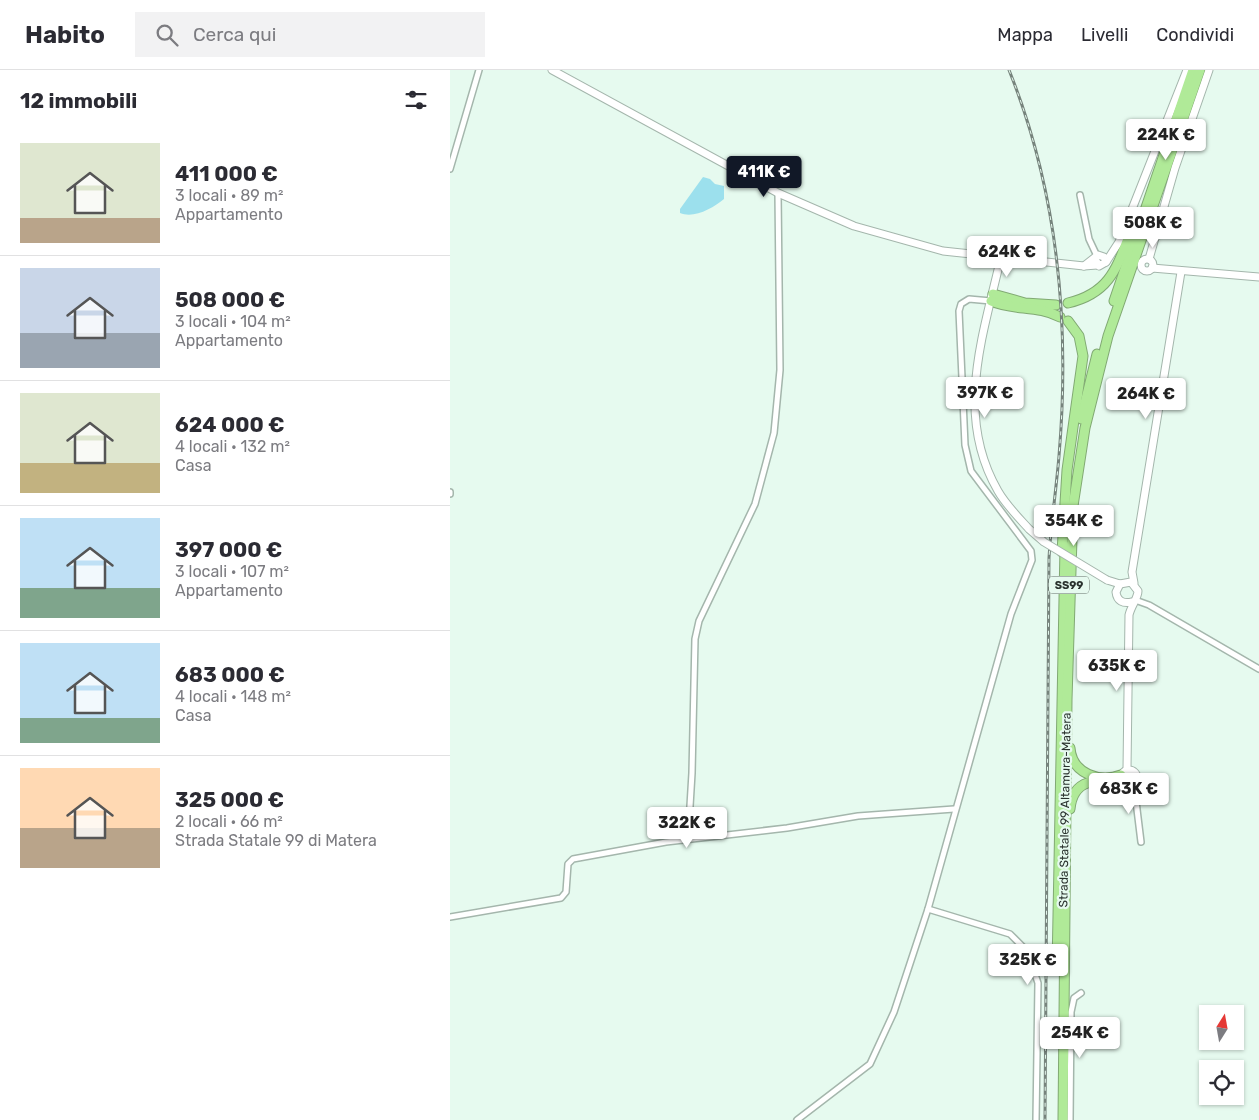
<!DOCTYPE html>
<html lang="it">
<head>
<meta charset="utf-8">
<style>
  body { margin:0; font-family:Rubik,sans-serif; background:#f2f2f3; color:#2b2b33; height:100vh; display:flex; flex-direction:column; font-size:19px; white-space:nowrap }
  * { box-sizing:border-box; margin:0 }
  p { font-size:16px; color:#7c7c81 }
  .icon { flex:none; width:28px; height:28px; fill:none; stroke:currentColor; stroke-width:2; stroke-linecap:round; stroke-linejoin:round }
  .map { position:relative; flex:1; overflow:hidden }
  .sheet { display:flex; flex-direction:column; background:#fff; width:450px }
  .sheet>* { flex:none }
  .needle { width:32px; rotate:11deg }
  .controls { position:absolute; left:749px; top:935px; display:grid; gap:10px }
  .controls a { display:grid; place-items:center; width:45px; height:45px; border-radius:0px; background:#fff; box-shadow:0 1px 4px #0004; font-size:25px }
  .price { position:absolute; translate:-50% -42px; padding:0 11px; border-radius:5px; background:#fff; color:#222; font-size:16px; line-height:32px; filter:drop-shadow(0 1px 2px #0008) }
  .price::after { content:''; position:absolute; left:50%; top:30px; width:15px; height:11px; margin-left:-8px; background:inherit; clip-path:polygon(0 0,100% 0,50% 100%) }
  .price.current { background:#111827; color:#fff }
  ul { padding:0; list-style:none }
  li { display:flex; align-items:center; gap:15px; height:125px; padding:0 20px }
  li+li { border-top:1px solid #e1e1e2 }
  li span { display:grid; place-items:center; flex:none; width:140px; height:100px; border-radius:0px; color:#555 }
  li>.icon { margin-inline-start:auto }
  span .icon { width:60px; height:60px; fill:#fffc; stroke-width:1 }
  li b { font-size:21px }
  h2 { display:flex; justify-content:space-between; align-items:center; height:60px; padding:0 20px; font-size:21px }
  header { display:flex; align-items:center; gap:30px; box-sizing:border-box; height:70px; padding:0 25px; background:#fff; border-bottom:1px solid #e1e1e2 }
  header strong { font-size:24px }
  nav { display:flex; gap:28px; margin-inline-start:auto; font-size:18px }
  .search { width:350px; height:45px; background:#f2f2f3; display:flex; align-items:center; gap:12px; box-sizing:border-box; padding:0 18px; border-radius:0px; color:#7c7c81; font-size:19px }
  main { display:flex; flex:1; min-height:0 }
  .map>svg:first-child { display:block }
</style>
</head>
<body>
<header>
<strong>Habito</strong>
<div class="search"><svg class="icon" aria-label="search" viewBox="0 0 24 24"><circle cx="10" cy="10" r="6"/><path d="M15 15l6 6"/></svg>Cerca qui</div>
<nav><a>Mappa</a><a>Livelli</a><a>Condividi</a></nav>
</header>
<main>
<section class="sheet">
<h2>12 immobili<svg class="icon" aria-label="filters" viewBox="0 0 24 24"><path d="M4 7h16M4 17h16"/><circle cx="9" cy="7" r="2"/><circle cx="15" cy="17" r="2"/></svg></h2>
<ul>
<li><span style="background:linear-gradient(#dfe7d0 75%,#b9a48a 0)"><svg class="icon" aria-label="home" viewBox="0 0 24 24"><path d="M3 11l9-7 9 7M6 9v11h12V9"/></svg></span><div><b>411 000 €</b><p>3 locali · 89 m²</p><p>Appartamento</p></div></li>
<li><span style="background:linear-gradient(#c9d6e8 65%,#9aa5b1 0)"><svg class="icon" aria-label="home" viewBox="0 0 24 24"><path d="M3 11l9-7 9 7M6 9v11h12V9"/></svg></span><div><b>508 000 €</b><p>3 locali · 104 m²</p><p>Appartamento</p></div></li>
<li><span style="background:linear-gradient(#dfe7d0 70%,#c2b280 0)"><svg class="icon" aria-label="home" viewBox="0 0 24 24"><path d="M3 11l9-7 9 7M6 9v11h12V9"/></svg></span><div><b>624 000 €</b><p>4 locali · 132 m²</p><p>Casa</p></div></li>
<li><span style="background:linear-gradient(#bfe0f5 70%,#7fa58c 0)"><svg class="icon" aria-label="home" viewBox="0 0 24 24"><path d="M3 11l9-7 9 7M6 9v11h12V9"/></svg></span><div><b>397 000 €</b><p>3 locali · 107 m²</p><p>Appartamento</p></div></li>
<li><span style="background:linear-gradient(#bfe0f5 75%,#7fa58c 0)"><svg class="icon" aria-label="home" viewBox="0 0 24 24"><path d="M3 11l9-7 9 7M6 9v11h12V9"/></svg></span><div><b>683 000 €</b><p>4 locali · 148 m²</p><p>Casa</p></div></li>
<li><span style="background:linear-gradient(#ffd9b3 60%,#b9a48a 0)"><svg class="icon" aria-label="home" viewBox="0 0 24 24"><path d="M3 11l9-7 9 7M6 9v11h12V9"/></svg></span><div><b>325 000 €</b><p>2 locali · 66 m²</p><p>Strada Statale 99 di Matera</p></div></li>
</ul>
</section>
<div class="map">
<svg width="809" height="1050" viewBox="0 0 809 1050">
  <rect width="100%" height="100%" fill="#e6faef"/>
  <path fill="#9ce0ed" d="M253 107 260 109 265 114 274 116V129C263 138 244 149 230 143V139Z"/>
  <g fill="none" stroke-linecap="round" stroke-linejoin="round">
    <g stroke="#a4b6ac" stroke-width="8">
      <g id="street">
        <path d="M0 99 29 0"/>
        <path d="M630 125 639 169 647 186"/>
        <path d="M0 422V424"/>
        <path d="M685 530 699 535 809 599"/>
        <path d="M684 715 691 772"/>
        <path d="M238 769 242 703 245 569 249 551 305 434 324 363 330 300 328 123"/>
        <path d="M478 839 560 864 577 881 588 913 586 1050"/>
        <path d="M0 847 111 828 116 822 118 794 123 789 216 772 337 758 408 746 504 739"/>
        <path d="M347 1050 420 994 444 942 478 839 561 544 582 490 581 481 521 401 515 375 509 241 511 234 519 229 541 231"/>
        <path d="M620 1050 621 942 624 928 631 923"/>
      </g>
    </g>
    <g stroke="#a4b6ac" stroke-width="9">
      <g id="secondary">
        <path d="M102 0 328 123 404 156 493 181 634 196 647 195"/>
        <path d="M551 187C533 266 504 345 548 421 556 435 568 447 579 459"/>
        <path d="M699 189 725 98 759 0"/>
        <circle cx="697" cy="195" r="6"/>
        <path d="M656 192 669 172 737 0"/>
        <path d="M634 196 648 185 654 187 656 192 649 196 645 189"/>
        <path d="M702 198 809 207"/>
        <path d="M657 510 670 514 681 512 688 521C688 528 681 536 679 545L677 699"/>
        <path d="M684 513 682 502 731 202"/>
        <path d="M670 514 666 522C667 531 673 534 682 532"/>
        <circle cx="679" cy="708" r="8"/>
      </g>
    </g>
    <g stroke="#81a973" stroke-width="11">
      <g id="highway">
        <path d="M543 224 575 233 606 235"/>
        <path d="M541 231C563 241 588 235 610 247"/>
        <path d="M664 231 743 0"/>
        <path d="M618 233C665 222 668 191 685 151"/>
        <path d="M631 349 647 284"/>
        <path d="M612 482 617 400 633 286 629 266 618 251"/>
        <path d="M620 678C622 704 650 713 671 705"/>
        <path d="M620 739C623 708 647 709 672 713"/>
        <path d="M607 898 615 476"/>
        <path d="M613 1050 617 630 623 436 635 358 658 266 750 0"/>
      </g>
    </g>
    <use href="#street" stroke="#fff" stroke-width="5"/>
    <use href="#secondary" stroke="#fff" stroke-width="7"/>
    <use href="#highway" stroke="#b0ea98" stroke-width="9"/>
    <g stroke="#76837c" stroke-width="3">
      <path id="rail" d="M559 0C608 122 620 256 609 386 606 421 601 454 599 488L595 1050"/>
    </g>
    <use href="#rail" stroke="#e6faef" stroke-width="1" stroke-dasharray="4" stroke-linecap="butt"/>
    <g stroke="#a4b6ac" stroke-width="9" stroke-linecap="butt">
      <path id="secondary-bridge" d="M579 459 594 472 657 510"/>
    </g>
    <use href="#secondary-bridge" stroke="#fff" stroke-width="7"/>
  </g>
  <g text-anchor="middle" stroke-width="4.5" stroke-linejoin="round" paint-order="stroke">
    <rect fill="#e6faef" stroke="#626d67" stroke-width="1" x="599" y="506.5" width="40" height="17" rx="4"/>
    <g font-size="11" font-weight="bold" fill="#29312d">
      <text x="619" y="519">SS99</text>
    </g>
    <g font-size="12" fill="#29312d" stroke="#e6faef">
      <text transform="translate(615 740) rotate(-89)" y="4">Strada Statale 99 Altamura-Matera</text>
    </g>
  </g>
</svg>
<div class="controls">
<a><svg class="needle" viewBox="-14 -14 28 28"><path d="M0-13l5 13h-10z" fill="#e53935"/><path d="M0 13l5-13h-10z" fill="#7c7c81"/></svg></a>
<a><svg class="icon" aria-label="locate" viewBox="0 0 24 24"><circle cx="12" cy="12" r="6"/><path d="M12 2v4M12 18v4M2 12h4M18 12h4"/></svg></a>
</div>
<b class="price" style="left:716px;top:91px">224K €</b>
<b class="price current" style="left:314px;top:128px">411K €</b>
<b class="price" style="left:703px;top:179px">508K €</b>
<b class="price" style="left:557px;top:208px">624K €</b>
<b class="price" style="left:535px;top:349px">397K €</b>
<b class="price" style="left:696px;top:350px">264K €</b>
<b class="price" style="left:624px;top:477px">354K €</b>
<b class="price" style="left:667px;top:622px">635K €</b>
<b class="price" style="left:679px;top:745px">683K €</b>
<b class="price" style="left:237px;top:779px">322K €</b>
<b class="price" style="left:578px;top:916px">325K €</b>
<b class="price" style="left:630px;top:989px">254K €</b>
</div>
</main>
</body>
</html>
